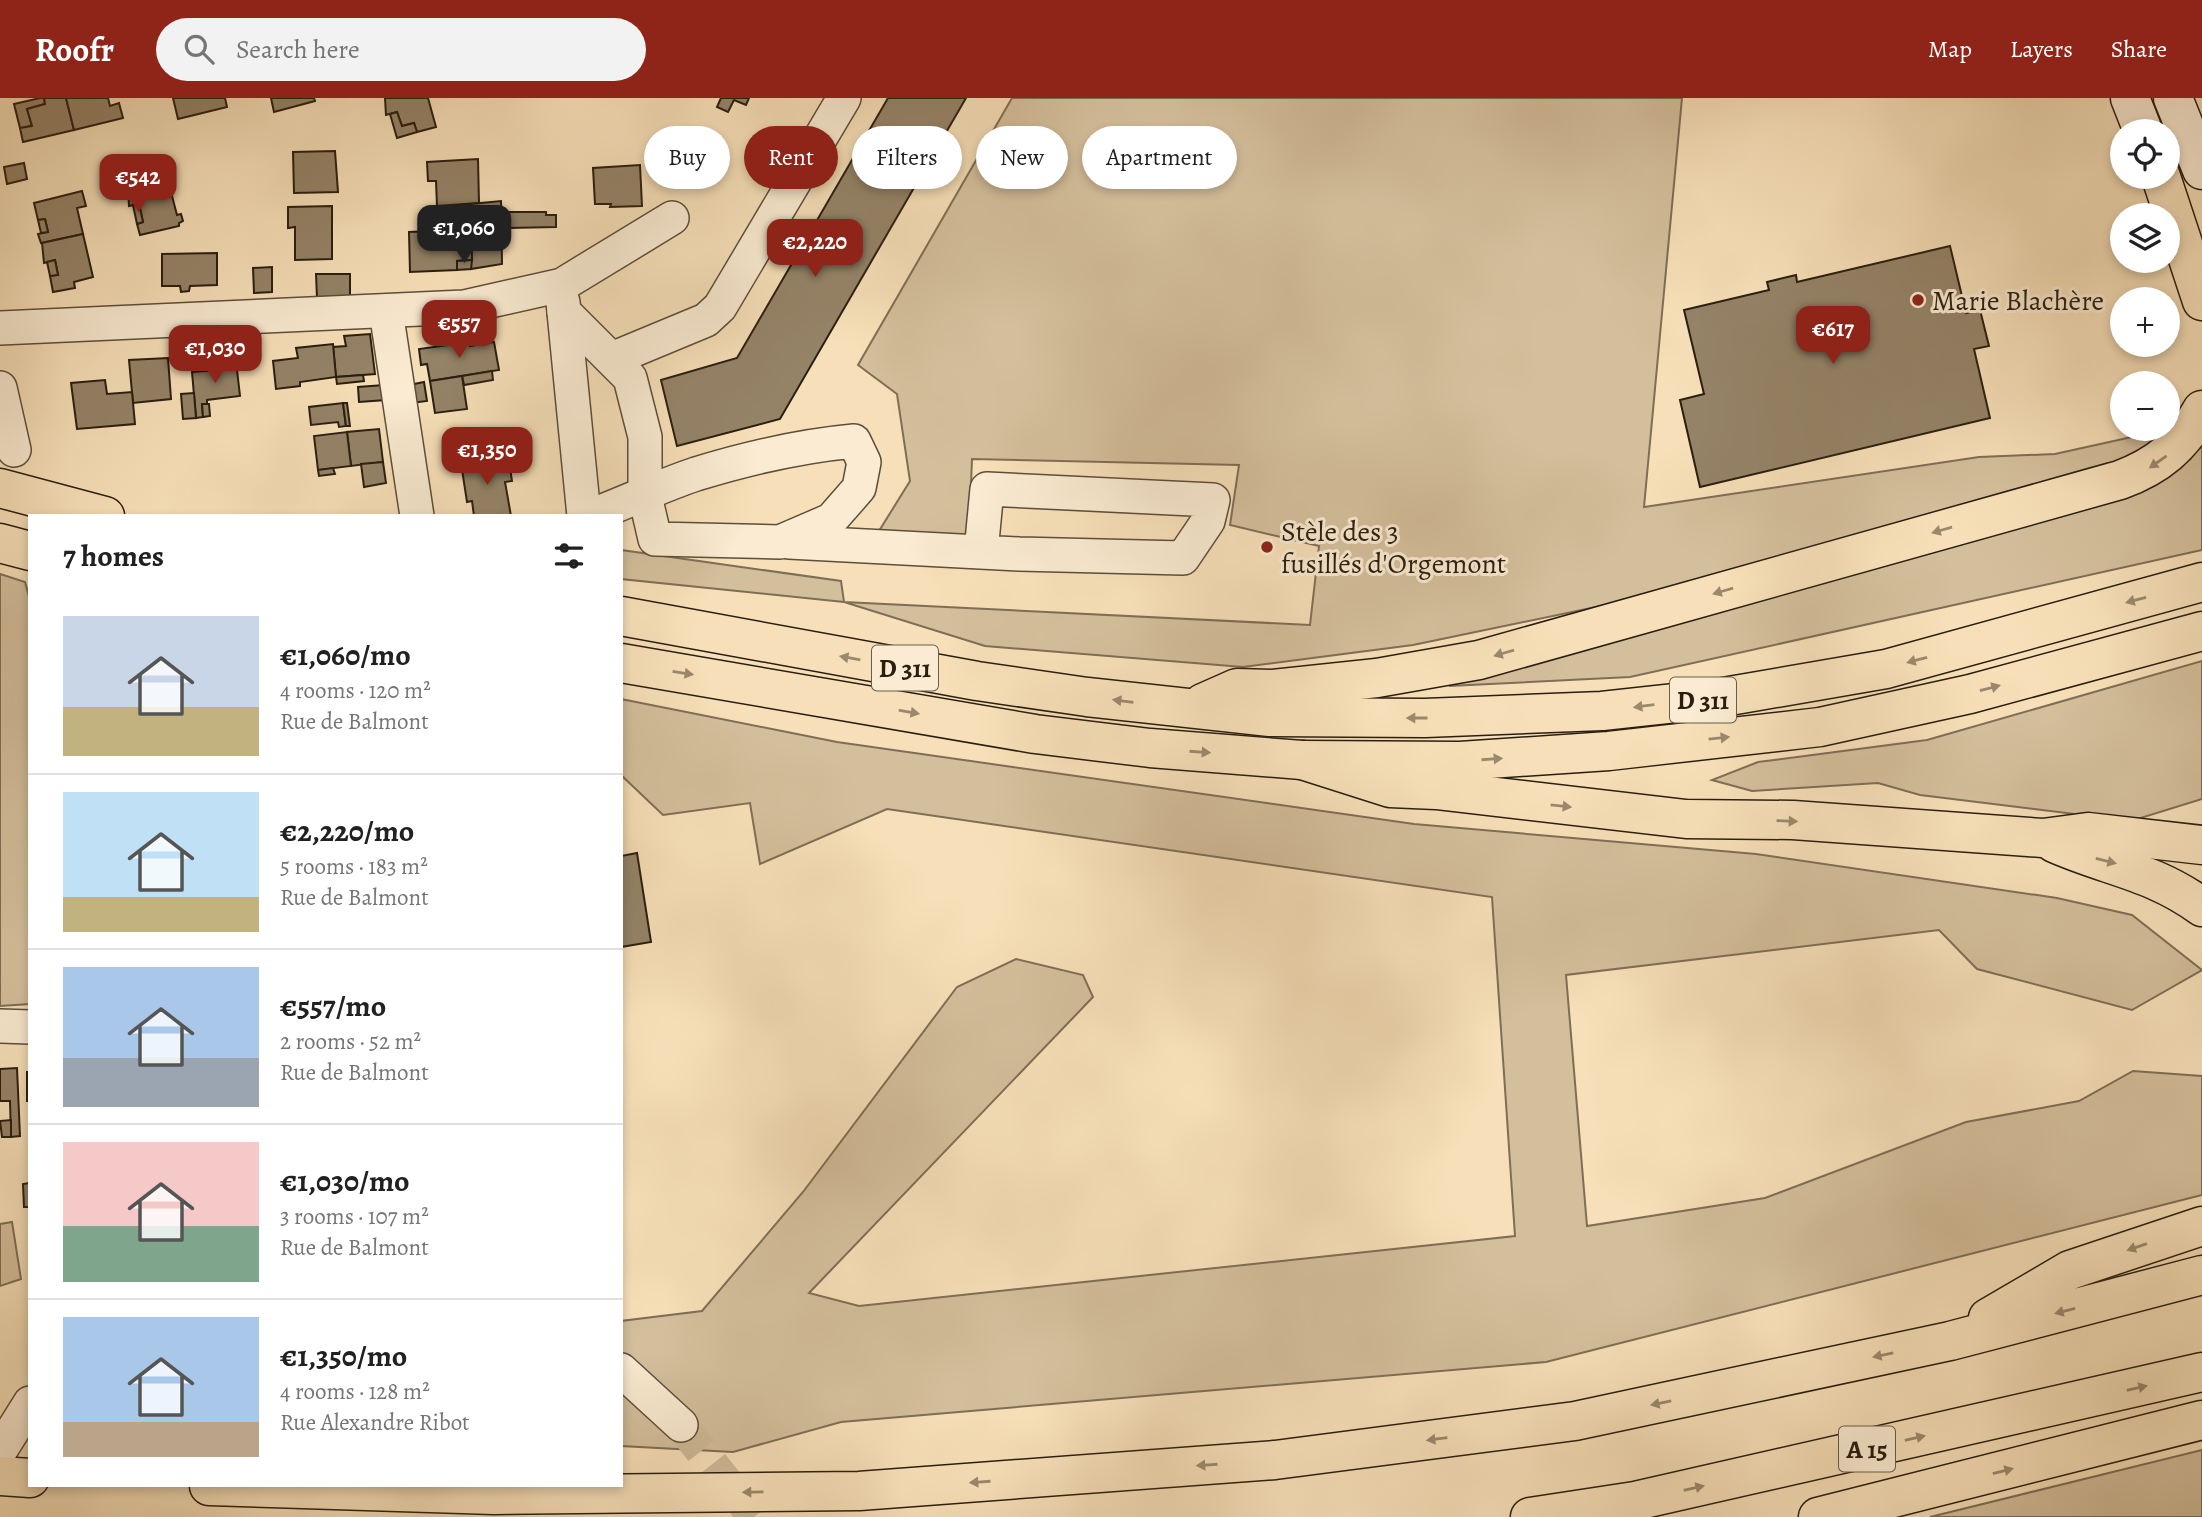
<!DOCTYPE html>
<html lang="en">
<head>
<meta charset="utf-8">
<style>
  body { margin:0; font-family:Alegreya,serif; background:#f2f2f2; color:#202124; height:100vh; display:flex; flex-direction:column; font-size:26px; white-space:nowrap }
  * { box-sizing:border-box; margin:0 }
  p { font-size:23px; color:#757577 }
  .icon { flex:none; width:38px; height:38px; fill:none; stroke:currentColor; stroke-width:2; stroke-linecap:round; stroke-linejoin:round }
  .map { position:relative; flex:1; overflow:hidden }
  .sheet { position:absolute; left:28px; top:416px; width:595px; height:973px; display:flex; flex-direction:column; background:#fff; border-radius:0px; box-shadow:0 4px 10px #0003 }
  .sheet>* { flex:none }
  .guide { position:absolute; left:644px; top:28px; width:665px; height:63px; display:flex; gap:14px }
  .controls { position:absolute; left:2110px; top:21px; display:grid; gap:14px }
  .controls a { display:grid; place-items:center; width:70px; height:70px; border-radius:50%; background:#fff; box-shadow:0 4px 10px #0003; font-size:35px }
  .price { position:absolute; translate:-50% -60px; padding:0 16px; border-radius:14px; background:#8f2418; color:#fff; font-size:23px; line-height:46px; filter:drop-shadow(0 2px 4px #0008) }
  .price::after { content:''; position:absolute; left:50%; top:42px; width:21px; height:16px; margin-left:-10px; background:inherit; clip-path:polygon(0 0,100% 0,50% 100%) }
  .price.active { background:#222; color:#fff }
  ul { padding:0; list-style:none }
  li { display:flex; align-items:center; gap:21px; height:175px; padding:0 35px }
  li+li { border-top:2px solid #e0e0e0 }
  li span { display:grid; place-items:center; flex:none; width:196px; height:140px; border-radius:0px; color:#555 }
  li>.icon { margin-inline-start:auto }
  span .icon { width:84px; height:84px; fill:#fffc; stroke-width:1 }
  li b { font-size:30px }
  h2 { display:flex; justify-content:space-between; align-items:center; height:84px; padding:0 35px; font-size:30px }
  .pill { padding:0 24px; border-radius:32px; background:#fff; box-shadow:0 4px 10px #0003; font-size:24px; line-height:63px }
  .pill.active { background:#8f2418; color:#fff }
  header { display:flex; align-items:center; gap:42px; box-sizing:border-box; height:98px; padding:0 35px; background:#8f2418; color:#fff }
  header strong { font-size:33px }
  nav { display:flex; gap:38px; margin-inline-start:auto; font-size:24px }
  .search { width:490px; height:63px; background:#f2f2f2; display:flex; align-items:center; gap:18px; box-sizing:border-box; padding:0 24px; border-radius:38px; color:#757577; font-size:26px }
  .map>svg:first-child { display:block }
</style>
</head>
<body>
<header>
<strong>Roofr</strong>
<div class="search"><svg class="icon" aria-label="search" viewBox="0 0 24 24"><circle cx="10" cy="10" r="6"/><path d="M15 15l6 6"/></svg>Search here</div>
<nav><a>Map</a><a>Layers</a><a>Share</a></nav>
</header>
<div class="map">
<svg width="2202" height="1419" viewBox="0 0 2202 1419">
  <rect width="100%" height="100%" fill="#f7e0b9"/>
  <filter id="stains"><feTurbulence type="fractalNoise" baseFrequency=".00286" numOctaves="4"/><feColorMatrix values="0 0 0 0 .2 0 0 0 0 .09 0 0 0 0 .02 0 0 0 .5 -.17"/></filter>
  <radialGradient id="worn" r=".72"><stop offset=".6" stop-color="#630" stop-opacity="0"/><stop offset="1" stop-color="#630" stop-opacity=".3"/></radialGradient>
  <g fill="#d4bf9c" stroke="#7f6e56" stroke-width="2">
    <path d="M1012 0H1682L1644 409 1979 359 2055 356 2168 331 2123 369 2108 365 2086 371 1639 500 1413 547 1243 569 985 548 844 504 621 481V452L841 483 844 504 1310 527 1319 448 1230 427 1239 367 972 361 969 440 879 433 910 383 897 296 858 267Z"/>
    <path d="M2193 350H2202V452L1630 579 1449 588 1643 531Z"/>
    <path d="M0 476 25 484 30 502V906L0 908Z"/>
    <path d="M2202 563V701L2131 723 1920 697 1878 685 1752 693 1712 682 1758 664 1927 642Z"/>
    <path d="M621 601 837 644 1414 726 1756 756 2057 800 2132 817 2202 872 2132 912 1977 871 1939 832 1566 877 1587 1128 1765 1100 1966 1024 2079 1003 2133 973 2202 978V1097L1546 1264 841 1324 733 1354 621 1348V1223L702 1213 803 1094 957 889 1016 861 1083 877 1093 899 809 1195 859 1208 1515 1138 1492 799 887 711 760 766 750 705 663 717 621 677Z"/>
    <path d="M12 1124 21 1181 0 1188V1126Z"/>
    <path d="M2202 1352V1419H1930Z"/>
  </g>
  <g fill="#958368" stroke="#2a1e10" stroke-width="2">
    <path d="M40 0H44L45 6 27 11 32 28 20 30 14 6Z"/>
    <path d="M44 0H66L74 32 23 44 20 30 32 28 27 11 45 6Z"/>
    <path d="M66 0H108L110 8 119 5 123 20 74 32Z"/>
    <path d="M173 0H225L227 9 178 21Z"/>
    <path d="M271 0H314L315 3 274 14Z"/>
    <path d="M385 0H428L436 29 417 34 414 25 402 28 397 14 386 17Z"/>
    <path d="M721 0H749L746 7 734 2 728 14 717 9Z"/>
    <path d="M888 0H966L780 321 677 348 661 282 737 260Z"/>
    <path d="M397 14 402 28 414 25 417 34 397 40 390 16Z"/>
    <path d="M335 53 338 94 294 95 293 54Z"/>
    <path d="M478 61 479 105 437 108 436 83H428L427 64Z"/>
    <path d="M24 65 27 81 7 86 4 69Z"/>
    <path d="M640 67 642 108 610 109 611 106H595L593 70Z"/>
    <path d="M167 79 177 117 181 116 183 123 179 125V128L140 137 137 126 143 124 139 106 129 108 128 88Z"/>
    <path d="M82 93 86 108 77 110 83 136 41 145 38 136 48 134 45 121 38 122 34 105Z"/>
    <path d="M501 103 502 166 471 171V106Z"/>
    <path d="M139 106 143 124 137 126 133 107Z"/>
    <path d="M471 106 472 162 457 163V172L410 174 409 134 456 132V128H461L460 107Z"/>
    <path d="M332 108V161L295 162V129L288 130V109Z"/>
    <path d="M501 114H506L507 130H502Z"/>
    <path d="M506 114H546V117H556V129L507 130Z"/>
    <path d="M45 121 48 134 41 135 38 122Z"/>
    <path d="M83 136 93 179 74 184 75 190 53 194 50 178 58 177 55 162 44 165 42 145Z"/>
    <path d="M1950 148 1966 215 1980 212 1989 248 1974 251 1990 320 1700 389 1680 302 1704 296 1684 212 1769 192 1767 184 1796 177 1797 184Z"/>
    <path d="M217 155V187L190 188 189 193 181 194 180 188H162V156Z"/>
    <path d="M55 162 58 177 50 178 47 164Z"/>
    <path d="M472 162 471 171 457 172V163Z"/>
    <path d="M272 169V194L254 195 253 170Z"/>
    <path d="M316 176H350V198L317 200Z"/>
    <path d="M370 236 375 276 336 279 333 249 346 248 344 238Z"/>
    <path d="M468 236 470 244 452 246 451 239Z"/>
    <path d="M470 244V248L494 244 499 272 430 283 427 266 421 267 419 251Z"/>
    <path d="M333 246 336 279 300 284V288L276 291 273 263 298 260 296 250Z"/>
    <path d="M168 260 171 301 133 305 129 262Z"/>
    <path d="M236 263 240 298 207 302V306H202L203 319 196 320 192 274 218 272V266Z"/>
    <path d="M492 273 493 282 464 287 462 278Z"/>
    <path d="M363 277 364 283 337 286 336 279Z"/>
    <path d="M462 278 467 311 435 315 430 283Z"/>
    <path d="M105 282 107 296 132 294 135 326 77 331 71 285Z"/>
    <path d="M424 284 427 303 412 305 409 287Z"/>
    <path d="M384 287 386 302 359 304 358 289Z"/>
    <path d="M194 295 196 320 183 321 181 296Z"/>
    <path d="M343 305 346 328 339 329 338 324 311 327 309 309Z"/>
    <path d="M343 305H347L350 328H346Z"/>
    <path d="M202 306H209L210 318 203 319Z"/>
    <path d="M379 331 383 364 351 368 347 334Z"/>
    <path d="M347 334 351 368 318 372 314 338Z"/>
    <path d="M501 359 503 371 510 370 512 383 505 384 511 418H474L472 403 467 404 461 365Z"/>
    <path d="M383 364 386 385 364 389 361 366Z"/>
    <path d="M333 370 335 376 319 378 318 372Z"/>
    <path d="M637 755 651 844 621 849V758Z"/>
    <path d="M17 970 20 1038 11 1039 10 1003H0V971Z"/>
    <rect x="27" y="974" width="3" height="29"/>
    <path d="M11 1022V1039H2L0 1023Z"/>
    <path d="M30 1085V1109H24L23 1086Z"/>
  </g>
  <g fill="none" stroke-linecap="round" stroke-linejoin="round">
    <path stroke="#ceb997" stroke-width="33" stroke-dasharray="33 17" stroke-linecap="butt" d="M681 1327 754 1419"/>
    <g stroke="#5d4e3a" stroke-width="36">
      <g id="minor">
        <path d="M563 204 584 418"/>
        <path d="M386 213 417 418"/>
        <path d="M564 214 630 280 645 339V398L655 441 780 444 831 422 859 390 864 364 854 343C800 348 748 360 696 376 660 388 625 405 590 418"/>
        <path d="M0 230 464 209 562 187 672 120"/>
        <path d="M612 261 706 222 720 209 844 0"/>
        <path d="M0 290 14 352"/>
        <path d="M789 444 1019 456 1183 460 1208 423 1213 402 987 391 981 454"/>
        <path d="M0 928 30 929"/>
        <path d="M621 1272 681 1327"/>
        <path d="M0 1353 30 1305"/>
      </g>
    </g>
    <g stroke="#2a1e10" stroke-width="41">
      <g id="secondary">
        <path d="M2130 0 2143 33"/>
        <path d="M2173 0 2202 72"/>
      </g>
    </g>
    <g stroke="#2a1e10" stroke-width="41">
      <g id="primary">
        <path d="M2161 79 2202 203"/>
        <path d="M0 390 105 418"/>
        <path d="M0 445 30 453"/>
        <path d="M621 518 977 583 1087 599 1270 619 1425 620 1602 613 1712 601 1886 571 2202 484"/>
        <path d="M621 565 1035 636 1150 650 1302 662 1390 690 1436 692 1686 721 1793 722 2043 740 2088 734 2202 747"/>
        <path d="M1203 605 1237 590 1273 591 1377 580 1479 562 2120 382C2158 368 2182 348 2202 312"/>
        <path d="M2054 745C2108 769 2153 773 2202 809"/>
      </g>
    </g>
    <g stroke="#2a1e10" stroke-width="41">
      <g id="motorway">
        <path d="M1302 662 1460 663 1609 653 1820 629 1970 596 2202 533"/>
        <path d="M1988 1220 2070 1172 2202 1128"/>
        <path d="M0 1378 30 1380"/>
        <path d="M209 1388 494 1397 859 1393 1275 1362 1575 1323 1950 1243 2202 1177"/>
        <path d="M1530 1419 1635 1403 2202 1274"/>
        <path d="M1818 1419 2202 1322"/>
      </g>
    </g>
    <use href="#minor" stroke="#faebd2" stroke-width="33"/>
    <use href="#secondary" stroke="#faebd2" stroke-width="38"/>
    <use href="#primary" stroke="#f7e0b9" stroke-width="38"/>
    <use href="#motorway" stroke="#f7e0b9" stroke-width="38"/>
  </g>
  <defs><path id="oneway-solid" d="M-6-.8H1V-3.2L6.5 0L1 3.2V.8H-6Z" transform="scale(1.75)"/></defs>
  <g fill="#9b896d">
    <use href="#oneway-solid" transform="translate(2158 364) rotate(145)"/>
    <use href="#oneway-solid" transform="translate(1942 432) rotate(164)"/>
    <use href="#oneway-solid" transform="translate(1723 493) rotate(164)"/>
    <use href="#oneway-solid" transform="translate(2136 502) rotate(165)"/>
    <use href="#oneway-solid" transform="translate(1504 555) rotate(164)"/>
    <use href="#oneway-solid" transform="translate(850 560) rotate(-170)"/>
    <use href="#oneway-solid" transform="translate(1917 562) rotate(165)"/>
    <use href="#oneway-solid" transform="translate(683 575) rotate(9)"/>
    <use href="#oneway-solid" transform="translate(1990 590) rotate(-15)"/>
    <use href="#oneway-solid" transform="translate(1123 603) rotate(-173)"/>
    <use href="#oneway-solid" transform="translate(1644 608) rotate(173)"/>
    <use href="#oneway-solid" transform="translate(909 614) rotate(10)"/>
    <use href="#oneway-solid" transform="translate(1417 620) rotate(180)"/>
    <use href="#oneway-solid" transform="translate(1719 640) rotate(-6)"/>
    <use href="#oneway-solid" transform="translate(1200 654) rotate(4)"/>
    <use href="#oneway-solid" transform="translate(1492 661) rotate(-4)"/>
    <use href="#oneway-solid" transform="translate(1561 708) rotate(6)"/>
    <use href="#oneway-solid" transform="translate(1787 723) rotate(2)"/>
    <use href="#oneway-solid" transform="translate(2106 763) rotate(14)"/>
    <use href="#oneway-solid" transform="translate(2137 1149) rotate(161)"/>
    <use href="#oneway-solid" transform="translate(2065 1213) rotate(166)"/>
    <use href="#oneway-solid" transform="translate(1883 1257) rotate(168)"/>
    <use href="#oneway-solid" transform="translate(2137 1290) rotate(-13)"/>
    <use href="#oneway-solid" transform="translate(1661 1305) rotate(168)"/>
    <use href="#oneway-solid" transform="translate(1915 1340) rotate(-13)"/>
    <use href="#oneway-solid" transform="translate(1437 1341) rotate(173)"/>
    <use href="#oneway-solid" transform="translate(1207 1367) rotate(176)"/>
    <use href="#oneway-solid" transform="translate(2003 1373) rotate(-14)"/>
    <use href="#oneway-solid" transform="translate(980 1384) rotate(176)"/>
    <use href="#oneway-solid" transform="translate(1694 1390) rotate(-13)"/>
    <use href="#oneway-solid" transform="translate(753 1394) rotate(179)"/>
  </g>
  <g fill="#8f2418" stroke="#faebd2" stroke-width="2.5">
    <circle cx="1918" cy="202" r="7"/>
    <circle cx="1267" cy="449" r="7"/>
  </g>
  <g text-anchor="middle" stroke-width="6" stroke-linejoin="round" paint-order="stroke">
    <g fill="#faebd2" stroke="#685c4a" stroke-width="2">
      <rect x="872" y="547.5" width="66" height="45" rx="5"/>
      <rect x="1670" y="579.5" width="66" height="45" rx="5"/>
      <rect x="1839" y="1328.5" width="56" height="45" rx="5"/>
    </g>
    <g font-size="26" font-weight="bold" fill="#2a1e10">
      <text x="905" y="579">D 311</text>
      <text x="1703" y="611">D 311</text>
      <text x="1867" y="1360">A 15</text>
    </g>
    <g font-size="28" fill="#2a1e10" stroke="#faebd2" text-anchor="start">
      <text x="1932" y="212">Marie Blachère</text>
      <text x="1281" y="443">Stèle des 3<tspan x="1281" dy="32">fusillés d'Orgemont</tspan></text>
    </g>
  </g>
  <rect width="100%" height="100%" filter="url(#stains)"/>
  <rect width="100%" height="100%" fill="url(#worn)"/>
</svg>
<div class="controls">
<a><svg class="icon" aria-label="locate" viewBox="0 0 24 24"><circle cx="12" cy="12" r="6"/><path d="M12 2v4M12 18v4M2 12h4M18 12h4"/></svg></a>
<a><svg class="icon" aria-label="layers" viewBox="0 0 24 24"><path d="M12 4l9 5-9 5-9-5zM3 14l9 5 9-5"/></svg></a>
<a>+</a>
<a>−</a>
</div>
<b class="price" style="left:138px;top:116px">€542</b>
<b class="price active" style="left:464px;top:167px">€1,060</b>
<b class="price" style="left:815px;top:181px">€2,220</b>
<b class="price" style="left:459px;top:262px">€557</b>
<b class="price" style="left:1833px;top:268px">€617</b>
<b class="price" style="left:215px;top:287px">€1,030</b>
<b class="price" style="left:487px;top:389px">€1,350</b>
<div class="guide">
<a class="pill">Buy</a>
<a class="pill active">Rent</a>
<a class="pill">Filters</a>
<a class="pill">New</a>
<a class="pill">Apartment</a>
</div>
<section class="sheet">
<h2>7 homes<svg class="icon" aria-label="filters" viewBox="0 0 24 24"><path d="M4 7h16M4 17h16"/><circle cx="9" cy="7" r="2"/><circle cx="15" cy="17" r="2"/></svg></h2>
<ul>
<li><span style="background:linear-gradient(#c9d6e8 65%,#c2b280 0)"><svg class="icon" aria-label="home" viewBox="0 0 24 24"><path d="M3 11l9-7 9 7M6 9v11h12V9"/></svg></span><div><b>€1,060/mo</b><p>4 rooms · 120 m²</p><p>Rue de Balmont</p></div></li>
<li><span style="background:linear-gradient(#bfe0f5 75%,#c2b280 0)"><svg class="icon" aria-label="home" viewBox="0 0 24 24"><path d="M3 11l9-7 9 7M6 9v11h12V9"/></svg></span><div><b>€2,220/mo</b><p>5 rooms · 183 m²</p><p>Rue de Balmont</p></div></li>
<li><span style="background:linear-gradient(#a9c7e8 65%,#9aa5b1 0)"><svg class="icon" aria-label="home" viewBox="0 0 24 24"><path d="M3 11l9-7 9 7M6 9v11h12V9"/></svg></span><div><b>€557/mo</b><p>2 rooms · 52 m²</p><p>Rue de Balmont</p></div></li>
<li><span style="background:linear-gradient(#f6c9c9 60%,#7fa58c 0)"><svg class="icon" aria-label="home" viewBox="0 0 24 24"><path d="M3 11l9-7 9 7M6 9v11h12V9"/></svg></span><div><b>€1,030/mo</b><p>3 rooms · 107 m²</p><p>Rue de Balmont</p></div></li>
<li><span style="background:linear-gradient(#a9c7e8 75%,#b9a48a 0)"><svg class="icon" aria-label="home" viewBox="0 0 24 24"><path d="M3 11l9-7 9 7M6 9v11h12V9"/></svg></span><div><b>€1,350/mo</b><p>4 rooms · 128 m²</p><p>Rue Alexandre Ribot</p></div></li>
</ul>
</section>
</div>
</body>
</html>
